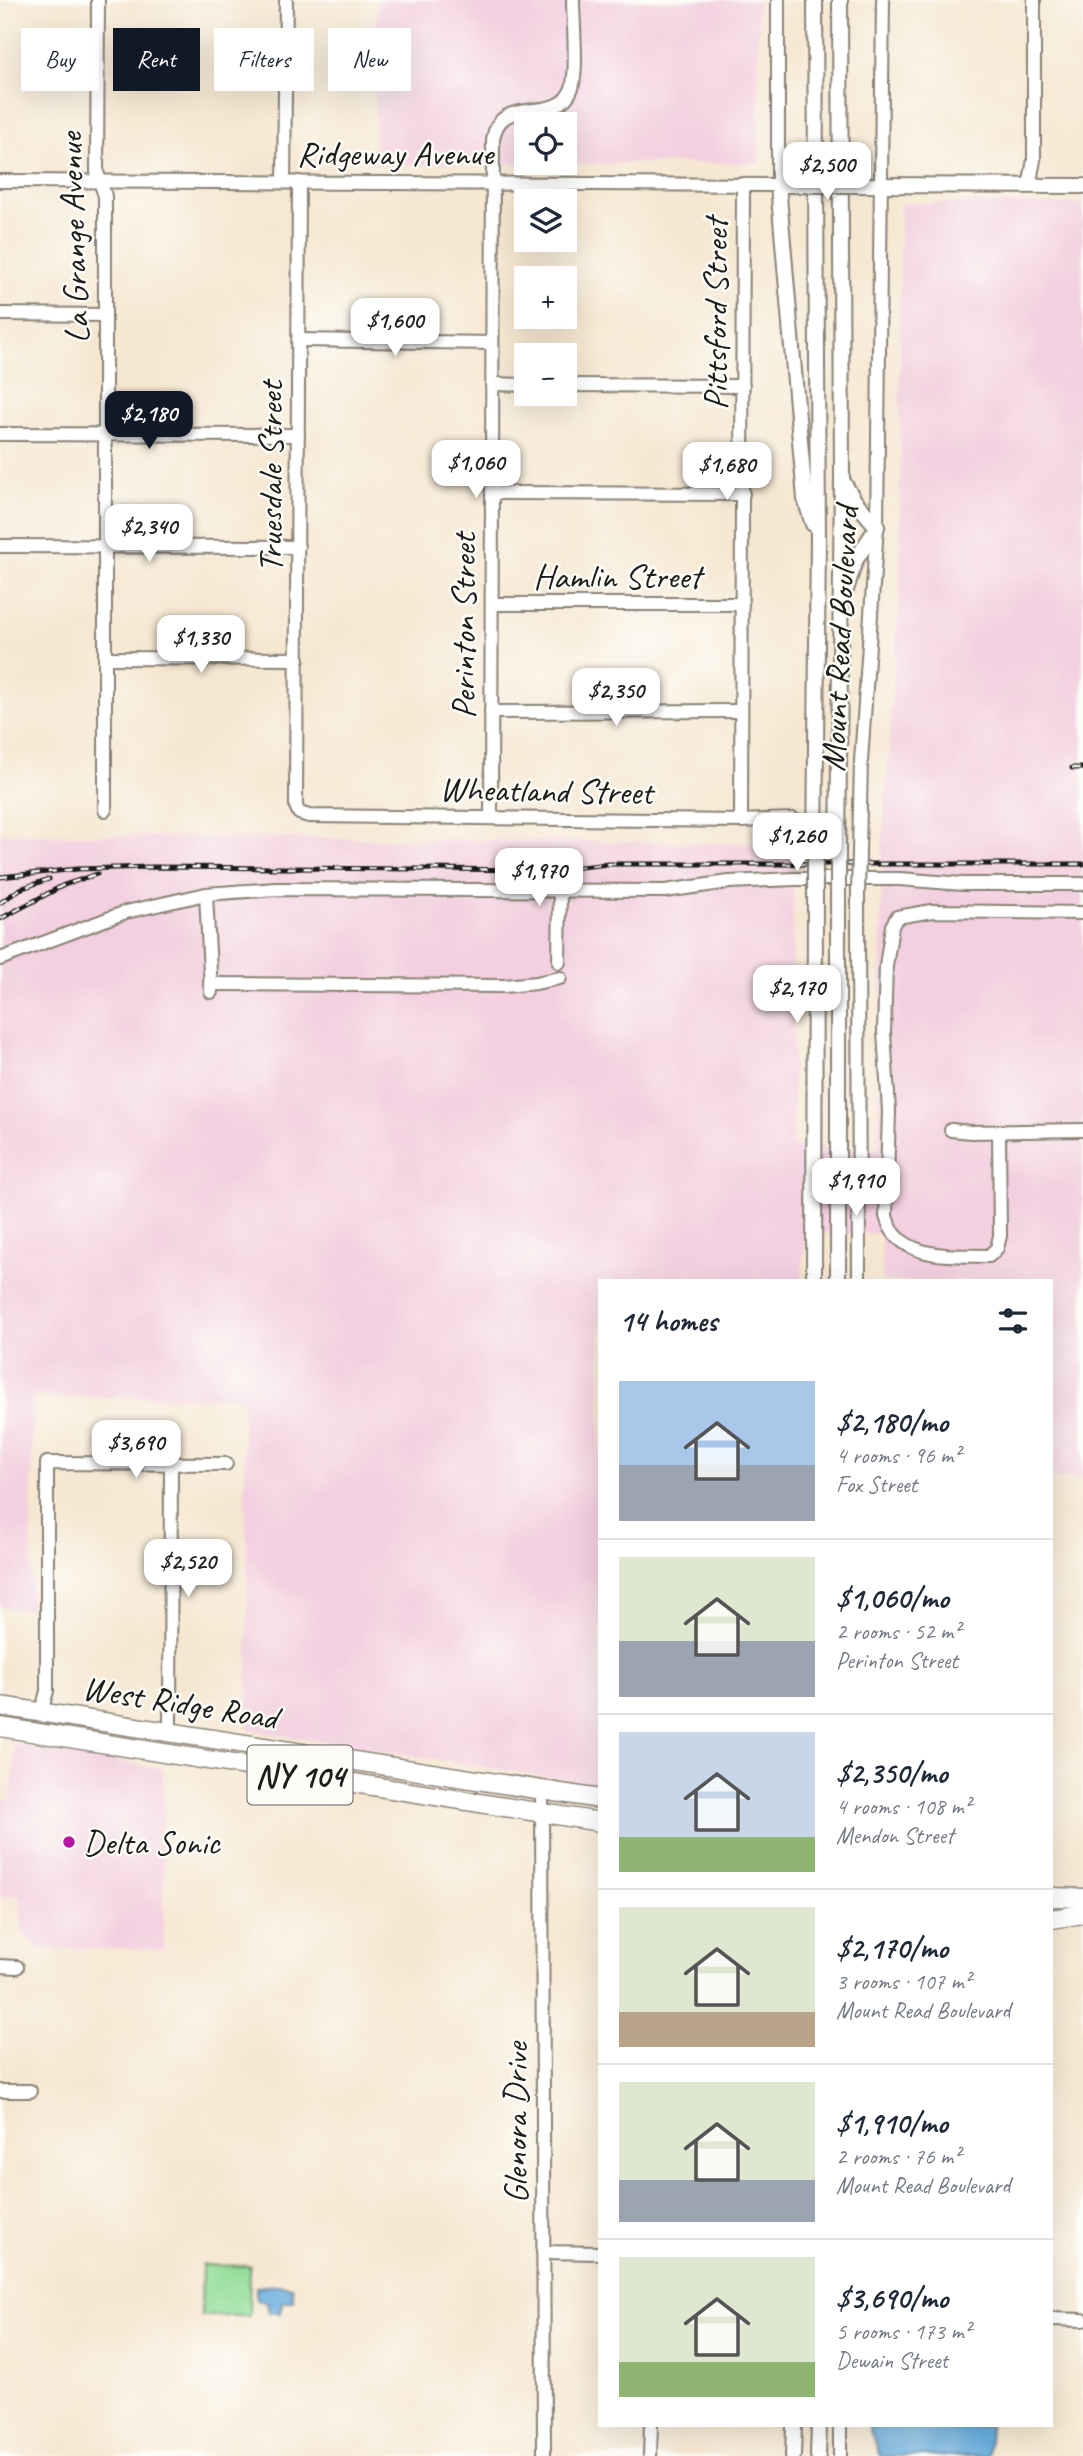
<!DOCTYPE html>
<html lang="en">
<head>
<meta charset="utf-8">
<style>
  body { margin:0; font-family:Caveat,sans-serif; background:#f6f6f7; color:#1f2937; height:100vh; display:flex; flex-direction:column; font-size:26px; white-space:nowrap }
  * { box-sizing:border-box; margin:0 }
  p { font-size:23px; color:#747a83 }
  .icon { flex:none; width:38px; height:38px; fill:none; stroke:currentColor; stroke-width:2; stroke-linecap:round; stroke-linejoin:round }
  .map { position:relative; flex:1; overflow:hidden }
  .details { position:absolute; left:598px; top:1279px; width:455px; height:1148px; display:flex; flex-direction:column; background:#fff; border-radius:0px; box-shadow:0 7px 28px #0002 }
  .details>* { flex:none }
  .hud { position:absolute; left:21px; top:28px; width:472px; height:63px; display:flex; gap:14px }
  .buttons { position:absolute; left:514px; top:112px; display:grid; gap:14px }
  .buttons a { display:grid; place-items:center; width:63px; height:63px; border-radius:0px; background:#fff; box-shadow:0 7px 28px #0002; font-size:35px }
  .price { position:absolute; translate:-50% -60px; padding:0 16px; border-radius:14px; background:#fff; color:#222; font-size:23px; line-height:46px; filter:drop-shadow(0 2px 4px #0008) }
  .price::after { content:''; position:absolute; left:50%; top:42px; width:21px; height:16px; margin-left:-10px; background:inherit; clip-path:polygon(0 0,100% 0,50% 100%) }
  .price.active { background:#111827; color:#fff }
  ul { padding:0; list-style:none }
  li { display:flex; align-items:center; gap:21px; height:175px; padding:0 21px }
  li+li { border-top:2px solid #e0e1e3 }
  li span { display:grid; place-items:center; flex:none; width:196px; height:140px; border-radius:0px; color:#555 }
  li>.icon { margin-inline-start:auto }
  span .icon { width:84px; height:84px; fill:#fffc; stroke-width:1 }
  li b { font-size:30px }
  h2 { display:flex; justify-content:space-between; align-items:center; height:84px; padding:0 21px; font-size:30px }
  .chip { padding:0 24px; border-radius:0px; background:#fff; box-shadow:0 7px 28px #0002; font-size:24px; line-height:63px }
  .chip.active { background:#111827; color:#fff }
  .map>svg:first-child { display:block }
</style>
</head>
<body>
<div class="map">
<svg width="1083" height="2456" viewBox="0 0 1083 2456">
  <rect width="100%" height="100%" fill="#fdfcf7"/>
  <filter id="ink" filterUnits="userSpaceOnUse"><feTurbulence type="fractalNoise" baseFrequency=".0143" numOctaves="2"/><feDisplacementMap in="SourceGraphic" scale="14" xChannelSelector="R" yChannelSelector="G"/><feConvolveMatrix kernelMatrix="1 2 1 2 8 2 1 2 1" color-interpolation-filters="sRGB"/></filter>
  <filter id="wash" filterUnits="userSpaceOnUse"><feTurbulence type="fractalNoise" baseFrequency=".00686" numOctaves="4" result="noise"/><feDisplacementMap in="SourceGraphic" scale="28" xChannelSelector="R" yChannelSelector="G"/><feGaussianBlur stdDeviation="1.57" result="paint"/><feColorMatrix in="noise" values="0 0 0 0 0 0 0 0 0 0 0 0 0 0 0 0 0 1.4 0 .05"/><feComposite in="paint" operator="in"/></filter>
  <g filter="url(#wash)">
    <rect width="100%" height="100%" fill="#f6e7d1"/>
    <g fill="#f3cfdf" fill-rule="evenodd">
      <path d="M377 0H758L759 163 374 164ZM527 124H565V163H527Z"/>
      <path d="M900 203 1083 204V1477L1052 1478V1281H882L881 1234 805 1233 802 1281H600V1785L248 1730 247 1556 242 1400 233 1397H32L31 1610 0 1606V834L793 844V1147L879 1149 882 850 900 587Z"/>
      <path d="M15 1744 163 1769 164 1949 37 1948 23 1934 19 1896H0V1799L11 1800Z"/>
    </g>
    <path fill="#93dd99" stroke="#587c5a" stroke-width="2" d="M202 2265 250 2266 249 2316H201Z"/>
    <g fill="#69aedf" stroke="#42657e" stroke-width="2">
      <path d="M279 2285 293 2287V2300L282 2302 280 2313H269L267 2302 256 2300V2287Z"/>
      <path d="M868 2426H990L988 2454 986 2456H880Z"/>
    </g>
  </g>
  <g filter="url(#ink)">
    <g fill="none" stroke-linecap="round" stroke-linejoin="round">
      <g stroke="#898276" stroke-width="16">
        <g id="minor">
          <path d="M98 0 97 172 105 196V810"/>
          <path d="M0 181 778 185V0"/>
          <path d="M284 182 286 0"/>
          <path d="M299 182 296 806 299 813 309 816 741 821 793 819"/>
          <path d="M1029 186 1034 160V0"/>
          <path d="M0 314 104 315"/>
          <path d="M299 340 492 343"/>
          <path d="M492 384 527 385"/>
          <path d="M565 385 743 386"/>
          <path d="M0 434 298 435"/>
          <path d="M492 493 743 494"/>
          <path d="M0 546 298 547"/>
          <path d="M492 604H742"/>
          <path d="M105 658 298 659"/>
          <path d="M491 712 741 711"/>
          <path d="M491 818 493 140C499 91 557 128 572 88 578 69 573 22 573 0"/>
          <path d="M741 821 743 184"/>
          <path d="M859 852 861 761 877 527 883 0"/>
          <path d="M206 894 211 992"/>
          <path d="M858 894 859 1281"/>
          <path d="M0 959 126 912 206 894 276 889 665 891 729 882 795 879H900L963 884H1083"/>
          <path d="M559 962 560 892"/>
          <path d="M210 984 504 986 536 983 560 978"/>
          <path d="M951 1130 971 1132 1083 1130"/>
          <path d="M999 1131 1000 1236 997 1248 989 1256C952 1255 898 1261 886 1216L889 1111 884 1032 886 966 892 926 897 917 932 911 1083 913"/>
          <path d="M41 1713 47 1691V1463L226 1464"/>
          <path d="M170 1732 171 1463"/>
          <path d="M542 1791 544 2456"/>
          <path d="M0 1966 17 1967"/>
          <path d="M0 2091H30"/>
          <path d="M543 2252 600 2253"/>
          <path d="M1052 2319 1083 2320"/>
          <path d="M650 2456 651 2426"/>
          <path d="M840 2456V2426"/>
        </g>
      </g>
      <g stroke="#898276" stroke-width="18">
        <g id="major">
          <path d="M794 185H778L779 196 805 499 813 524"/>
          <path d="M860 185 1083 186"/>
          <path d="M842 480 854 500 877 527 855 561 846 590"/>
          <path d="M815 852 818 538 815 0"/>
          <path d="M838 852 842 478 840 0"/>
          <path d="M814 1281 815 894"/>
          <path d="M838 1281V894"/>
          <path d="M793 2456 794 2426"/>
          <path d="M818 2456 819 2426"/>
        </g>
      </g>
      <g stroke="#898276" stroke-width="21">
        <g id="highway">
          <path d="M0 1706 600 1799"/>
          <path d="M0 1727 600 1822"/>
          <path d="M1052 1897 1083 1898"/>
          <path d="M1052 1919 1083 1914"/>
        </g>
      </g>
      <use href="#minor" stroke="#fff" stroke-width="12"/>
      <use href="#major" stroke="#fff" stroke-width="14"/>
      <use href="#highway" stroke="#fff" stroke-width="18"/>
      <g stroke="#1c1c1c" stroke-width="5">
        <g id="rail">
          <path d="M1072 768H1083"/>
          <path d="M0 877 77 869 152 867 552 870 609 864H1083"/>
          <path d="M0 903 20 889 49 879"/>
          <path d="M0 919 64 885 97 874"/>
        </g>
      </g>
      <use href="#rail" stroke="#fdfcf7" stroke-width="2.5" stroke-dasharray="8" stroke-linecap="butt"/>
      <g stroke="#898276" stroke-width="16" stroke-linecap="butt">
        <path id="minor-bridge" d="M858 894 859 852"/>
      </g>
      <g stroke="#898276" stroke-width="18" stroke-linecap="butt">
        <g id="major-bridge">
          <path d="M794 185H860"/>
          <path d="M815 894V852"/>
          <path d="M838 894V852"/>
        </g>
      </g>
      <use href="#minor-bridge" stroke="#fff" stroke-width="12"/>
      <use href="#major-bridge" stroke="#fff" stroke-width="14"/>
    </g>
  </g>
  <circle fill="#b5179e" stroke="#fdfcf7" stroke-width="2.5" cx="69" cy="1842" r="7"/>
  <g text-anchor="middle" stroke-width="5" stroke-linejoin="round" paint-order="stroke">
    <rect fill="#fdfcf7" stroke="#605f5e" stroke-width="2" x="247.5" y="1745.5" width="105" height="59" rx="5"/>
    <g font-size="33" font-weight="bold" fill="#1c1c1c">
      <text x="300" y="1787">NY 104</text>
    </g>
    <g font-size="35" fill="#1c1c1c" stroke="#fdfcf7">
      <text x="395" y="165">Ridgeway Avenue</text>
      <text transform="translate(73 238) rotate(-92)" y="12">La Grange Avenue</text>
      <text transform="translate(715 314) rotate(-90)" y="12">Pittsford Street</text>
      <text transform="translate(270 477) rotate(-90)" y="12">Truesdale Street</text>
      <text x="617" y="588">Hamlin Street</text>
      <text transform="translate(463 626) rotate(-90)" y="12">Perinton Street</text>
      <text transform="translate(839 639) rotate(-87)" y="12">Mount Read Boulevard</text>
      <text transform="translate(546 790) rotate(1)" y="12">Wheatland Street</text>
      <text transform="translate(180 1702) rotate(9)" y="12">West Ridge Road</text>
      <text transform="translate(515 2123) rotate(-90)" y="12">Glenora Drive</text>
    </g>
    <g font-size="35" fill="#1c1c1c" stroke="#fdfcf7" text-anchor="start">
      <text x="83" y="1854">Delta Sonic</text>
    </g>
  </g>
</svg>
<div class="buttons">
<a><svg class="icon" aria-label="locate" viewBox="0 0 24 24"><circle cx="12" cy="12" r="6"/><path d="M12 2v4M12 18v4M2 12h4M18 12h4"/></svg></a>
<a><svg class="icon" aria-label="layers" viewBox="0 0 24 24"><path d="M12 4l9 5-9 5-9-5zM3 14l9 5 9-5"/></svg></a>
<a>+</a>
<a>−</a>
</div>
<b class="price" style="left:827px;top:202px">$2,500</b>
<b class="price" style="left:395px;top:358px">$1,600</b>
<b class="price active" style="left:149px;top:451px">$2,180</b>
<b class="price" style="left:476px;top:500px">$1,060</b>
<b class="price" style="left:727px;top:502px">$1,680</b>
<b class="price" style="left:149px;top:564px">$2,340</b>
<b class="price" style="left:201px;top:675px">$1,330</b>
<b class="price" style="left:616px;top:728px">$2,350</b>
<b class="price" style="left:797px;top:873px">$1,260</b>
<b class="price" style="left:539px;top:908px">$1,970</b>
<b class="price" style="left:797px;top:1025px">$2,170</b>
<b class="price" style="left:856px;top:1218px">$1,910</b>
<b class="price" style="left:136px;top:1480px">$3,690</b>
<b class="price" style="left:188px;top:1599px">$2,520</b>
<div class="hud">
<a class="chip">Buy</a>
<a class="chip active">Rent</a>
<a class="chip">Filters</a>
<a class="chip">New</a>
</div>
<section class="details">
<h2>14 homes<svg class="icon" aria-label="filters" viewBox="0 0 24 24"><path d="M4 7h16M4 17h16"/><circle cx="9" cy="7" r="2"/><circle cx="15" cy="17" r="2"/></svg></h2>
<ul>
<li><span style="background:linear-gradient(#a9c7e8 60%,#9aa5b1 0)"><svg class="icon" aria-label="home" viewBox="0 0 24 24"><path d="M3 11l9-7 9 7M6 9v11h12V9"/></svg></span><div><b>$2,180/mo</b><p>4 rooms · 96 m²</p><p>Fox Street</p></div></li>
<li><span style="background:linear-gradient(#dfe7d0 60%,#9aa5b1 0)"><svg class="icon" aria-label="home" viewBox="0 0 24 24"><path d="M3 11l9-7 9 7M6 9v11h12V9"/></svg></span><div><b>$1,060/mo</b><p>2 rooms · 52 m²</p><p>Perinton Street</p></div></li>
<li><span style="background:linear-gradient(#c9d6e8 75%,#8fb573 0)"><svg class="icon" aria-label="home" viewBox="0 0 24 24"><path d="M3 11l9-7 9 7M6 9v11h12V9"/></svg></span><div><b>$2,350/mo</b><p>4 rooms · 108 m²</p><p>Mendon Street</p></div></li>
<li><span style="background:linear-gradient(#dfe7d0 75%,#b9a48a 0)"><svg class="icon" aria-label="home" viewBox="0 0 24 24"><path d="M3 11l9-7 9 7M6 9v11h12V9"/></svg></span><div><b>$2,170/mo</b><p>3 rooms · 107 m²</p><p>Mount Read Boulevard</p></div></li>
<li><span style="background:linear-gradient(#dfe7d0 70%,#9aa5b1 0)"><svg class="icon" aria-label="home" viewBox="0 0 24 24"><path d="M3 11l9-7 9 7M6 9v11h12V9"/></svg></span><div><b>$1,910/mo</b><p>2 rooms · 76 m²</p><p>Mount Read Boulevard</p></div></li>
<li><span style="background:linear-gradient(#dfe7d0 75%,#8fb573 0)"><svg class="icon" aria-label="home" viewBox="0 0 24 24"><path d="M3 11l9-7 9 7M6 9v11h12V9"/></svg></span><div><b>$3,690/mo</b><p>5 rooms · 173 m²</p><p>Dewain Street</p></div></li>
</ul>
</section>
</div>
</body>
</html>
